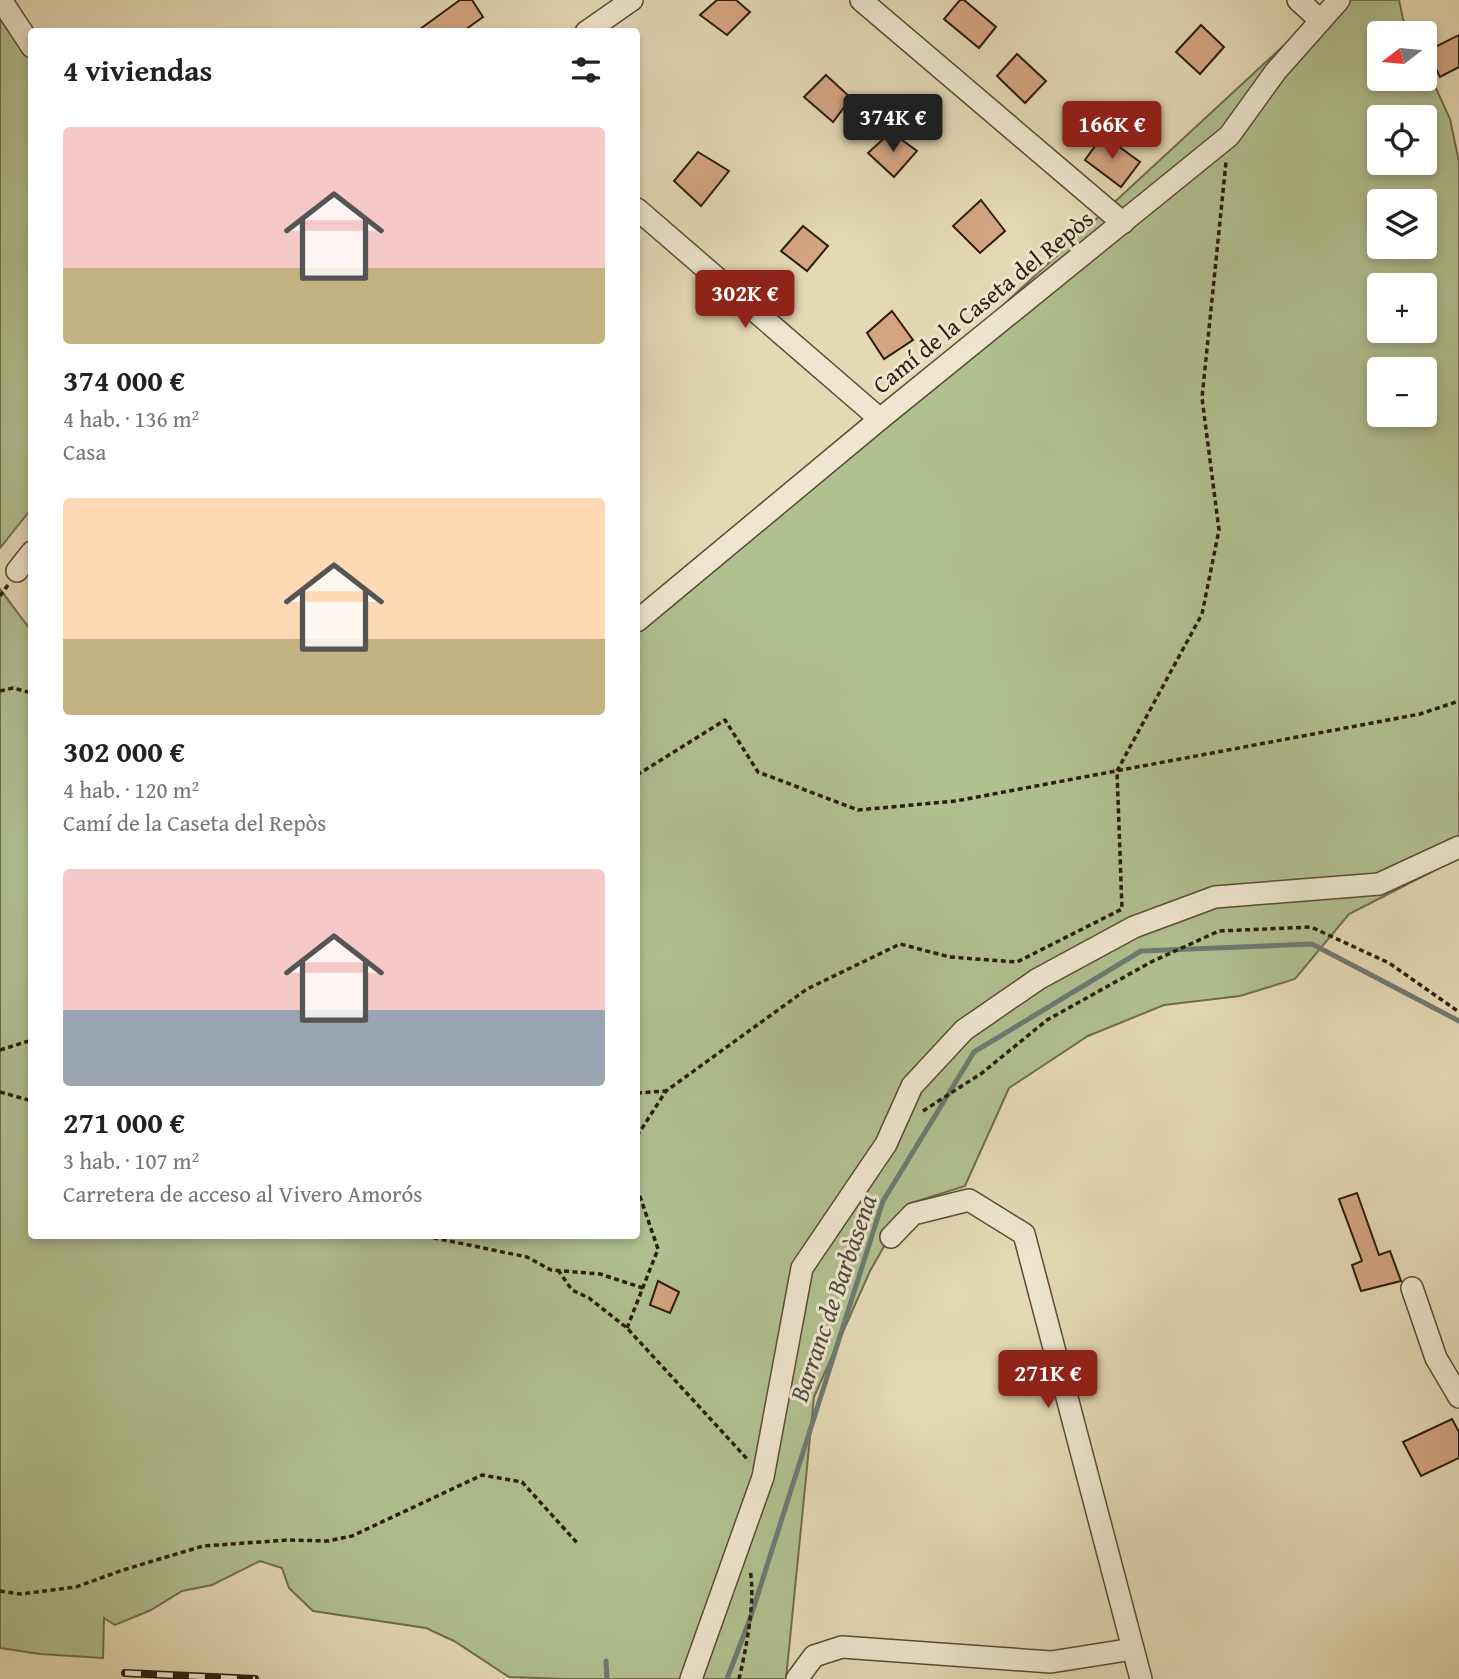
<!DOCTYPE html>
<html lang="es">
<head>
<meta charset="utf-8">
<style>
  body { margin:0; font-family:"Gentium Book Plus",serif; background:#f6f6f6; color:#222; height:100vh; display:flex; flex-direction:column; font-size:26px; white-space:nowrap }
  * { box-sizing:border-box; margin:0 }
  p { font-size:23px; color:#767676 }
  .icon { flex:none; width:38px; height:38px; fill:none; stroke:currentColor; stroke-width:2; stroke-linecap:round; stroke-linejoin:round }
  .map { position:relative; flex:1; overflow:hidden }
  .drawer { position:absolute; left:28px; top:28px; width:612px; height:1211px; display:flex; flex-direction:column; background:#fff; border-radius:7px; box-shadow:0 4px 10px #0003 }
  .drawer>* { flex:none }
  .needle { width:46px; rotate:254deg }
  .buttons { position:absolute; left:1367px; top:21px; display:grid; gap:14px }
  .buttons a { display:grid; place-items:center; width:70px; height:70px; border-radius:7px; background:#fff; box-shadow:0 4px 10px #0003; font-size:35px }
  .price { position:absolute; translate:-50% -60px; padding:0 16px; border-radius:7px; background:#8f2418; color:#fff; font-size:23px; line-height:46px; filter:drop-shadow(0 2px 4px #0008) }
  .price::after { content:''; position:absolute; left:50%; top:42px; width:21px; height:16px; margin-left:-10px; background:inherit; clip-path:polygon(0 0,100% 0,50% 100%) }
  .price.active { background:#222; color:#fff }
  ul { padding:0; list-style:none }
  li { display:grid; align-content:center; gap:14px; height:371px; padding:0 35px }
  li span { display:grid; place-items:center; height:217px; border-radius:7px; color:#555 }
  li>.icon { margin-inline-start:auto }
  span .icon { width:126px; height:126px; fill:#fffc; stroke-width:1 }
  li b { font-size:30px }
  h2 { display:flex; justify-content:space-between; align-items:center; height:84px; padding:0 35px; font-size:30px }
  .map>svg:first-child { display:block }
</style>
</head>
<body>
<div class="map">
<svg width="1459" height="1679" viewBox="0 0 1459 1679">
  <rect width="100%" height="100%" fill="#e5d9b5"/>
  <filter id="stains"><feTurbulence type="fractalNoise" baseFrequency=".00286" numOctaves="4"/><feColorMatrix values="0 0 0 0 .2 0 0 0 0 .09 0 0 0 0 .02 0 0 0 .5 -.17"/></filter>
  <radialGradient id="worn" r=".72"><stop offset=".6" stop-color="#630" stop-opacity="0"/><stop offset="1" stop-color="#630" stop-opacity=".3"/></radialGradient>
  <g fill="#b1c090" stroke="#6e6e4e" stroke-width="2" fill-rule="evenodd">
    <path d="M0 0 31 42 32 508 0 548Z"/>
    <path d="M1333 0H1399L1403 19 1410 33H1379V79H1424L1425 64 1450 119 1459 162V858L1349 914 1295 979 1240 996 1164 1005 1088 1036 1009 1088 965 1186 908 1204 870 1271 814 1397 786 1679H564L509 1677 454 1641 426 1628 313 1611 289 1588 282 1568 260 1561 212 1585 182 1591 151 1610 115 1625 104 1618 103 1658 40 1654 0 1648V589L32 632V1236H637V621L880 419ZM1379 117H1424V163H1379ZM1379 201H1424V247H1379ZM1379 285H1424V331H1379ZM1379 369H1424V415H1379Z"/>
  </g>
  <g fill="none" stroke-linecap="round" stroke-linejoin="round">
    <g stroke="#6d7a73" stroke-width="5">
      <path d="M606 1661 607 1679"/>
      <path d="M727 1679 750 1619 883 1201 974 1052 1141 951 1312 944 1459 1021"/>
    </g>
  </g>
  <g fill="#d5a581" stroke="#2a1d0c" stroke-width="2">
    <path d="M460 0H472L483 17 462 32H416Z"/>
    <path d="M717 0H736L750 12 727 35 700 15Z"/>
    <path d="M960 0H964L996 27 979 48 944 19Z"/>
    <path d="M1201 25 1224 47 1200 74 1176 52Z"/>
    <path d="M1459 35V67L1440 77 1427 51Z"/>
    <path d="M1017 54 1046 81 1025 103 997 76Z"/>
    <path d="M826 75 851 98 833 122 804 97Z"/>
    <path d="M891 132 917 151 894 177 868 153Z"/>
    <path d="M1103 135 1140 162 1121 187 1085 160Z"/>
    <path d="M698 152 729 171 701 206 674 181Z"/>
    <path d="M981 200 1005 231 980 253 953 226Z"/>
    <path d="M803 226 828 246 807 271 781 251Z"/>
    <path d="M892 311 913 340 884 359 867 333Z"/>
    <path d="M1357 1193 1379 1255 1390 1251 1401 1281 1361 1291 1352 1265 1362 1261 1339 1199Z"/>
    <path d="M658 1281 679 1292 670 1313 650 1305Z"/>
    <path d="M1452 1419 1459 1432V1458L1421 1476 1403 1442Z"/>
  </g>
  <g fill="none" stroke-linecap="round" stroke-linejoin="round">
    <g stroke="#594c36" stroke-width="24">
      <g id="minor">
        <path d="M1 0 32 47"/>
        <path d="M861 0 1123 223"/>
        <path d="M1298 0 1320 20"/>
        <path d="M586 32 632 0"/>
        <path d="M637 209 880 419"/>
        <path d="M17 571 32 552"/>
        <path d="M637 621 880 419 1229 136 1276 71 1339 0"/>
        <path d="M891 1237 913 1214 969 1200 1024 1234 1141 1679"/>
        <path d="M1412 1288 1436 1358 1459 1397"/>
        <path d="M691 1679 763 1477 802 1268 886 1144 912 1086 964 1030 1038 979 1134 927 1215 897 1379 884 1459 847"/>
        <path d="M797 1679 814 1656 842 1647 1051 1662 1133 1649"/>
      </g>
    </g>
    <g stroke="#2a1d0c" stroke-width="3.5" stroke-dasharray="5 3.5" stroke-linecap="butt">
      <path d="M0 596 8 585"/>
      <path d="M0 691 13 688 32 693"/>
      <path d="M637 775 725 720 758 772 858 810 956 801 1420 714 1459 701"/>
      <path d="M0 1050 32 1040"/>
      <path d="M0 1092 32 1101"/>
      <path d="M637 1093 666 1091"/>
      <path d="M923 1111 982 1073 1047 1020 1153 961 1219 931 1311 927 1389 963 1459 1012"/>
      <path d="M637 1136 666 1091 807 989 900 944 950 957 1017 962 1122 909 1117 771 1202 614 1219 530 1202 398 1226 162"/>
      <path d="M425 1236 527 1257 551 1270 600 1274 643 1288"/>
      <path d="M558 1270 572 1290 589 1298 627 1328 749 1461"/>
      <path d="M627 1328 658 1249 637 1188"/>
      <path d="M0 1591 21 1594 76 1587 123 1570 203 1546 288 1540 328 1541 352 1536 482 1475 522 1482 579 1545"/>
      <path d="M739 1679C746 1649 756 1600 750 1570"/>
    </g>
    <use href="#minor" stroke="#eee6cf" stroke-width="21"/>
    <g stroke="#2a1d0c" stroke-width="8">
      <path id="rail" d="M125 1673 255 1679"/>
    </g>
    <use href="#rail" stroke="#eee6cf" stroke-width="5" stroke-dasharray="16" stroke-linecap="butt"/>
  </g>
  <g text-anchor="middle" stroke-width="6" stroke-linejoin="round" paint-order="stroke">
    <g font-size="24" fill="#2a1d0c" stroke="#eee6cf">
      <text transform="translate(983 302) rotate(-39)" y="8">Camí de la Caseta del Repòs</text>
    </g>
    <g font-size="26" font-style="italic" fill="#4c4c3f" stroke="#eee6cf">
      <text transform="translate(833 1298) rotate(-71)" y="9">Barranc de Barbàsena</text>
    </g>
  </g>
  <rect width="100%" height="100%" filter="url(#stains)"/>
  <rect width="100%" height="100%" fill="url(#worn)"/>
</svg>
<div class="buttons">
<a><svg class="needle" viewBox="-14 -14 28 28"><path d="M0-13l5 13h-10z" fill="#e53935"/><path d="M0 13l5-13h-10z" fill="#767676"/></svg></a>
<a><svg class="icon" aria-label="locate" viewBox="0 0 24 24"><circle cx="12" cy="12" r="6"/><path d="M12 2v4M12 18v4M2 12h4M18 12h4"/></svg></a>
<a><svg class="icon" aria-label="layers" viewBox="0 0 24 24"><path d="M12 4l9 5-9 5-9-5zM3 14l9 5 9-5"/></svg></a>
<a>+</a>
<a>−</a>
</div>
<b class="price active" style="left:893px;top:154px">374K €</b>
<b class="price" style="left:1112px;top:161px">166K €</b>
<b class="price" style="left:745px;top:330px">302K €</b>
<b class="price" style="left:1048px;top:1410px">271K €</b>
<section class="drawer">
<h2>4 viviendas<svg class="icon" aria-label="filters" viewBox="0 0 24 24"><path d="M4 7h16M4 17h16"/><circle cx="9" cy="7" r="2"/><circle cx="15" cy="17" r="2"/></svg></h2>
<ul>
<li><span style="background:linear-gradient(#f6c9c9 65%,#c2b280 0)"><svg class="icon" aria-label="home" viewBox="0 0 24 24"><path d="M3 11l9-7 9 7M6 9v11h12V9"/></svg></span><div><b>374 000 €</b><p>4 hab. · 136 m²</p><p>Casa</p></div></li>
<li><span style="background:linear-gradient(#ffd9b3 65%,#c2b280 0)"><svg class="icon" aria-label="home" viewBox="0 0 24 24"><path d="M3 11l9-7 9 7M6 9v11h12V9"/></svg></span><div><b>302 000 €</b><p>4 hab. · 120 m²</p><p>Camí de la Caseta del Repòs</p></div></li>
<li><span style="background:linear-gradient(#f6c9c9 65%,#9aa5b1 0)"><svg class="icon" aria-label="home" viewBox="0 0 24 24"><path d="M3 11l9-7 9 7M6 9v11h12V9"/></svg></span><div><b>271 000 €</b><p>3 hab. · 107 m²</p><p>Carretera de acceso al Vivero Amorós</p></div></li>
</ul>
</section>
</div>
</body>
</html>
